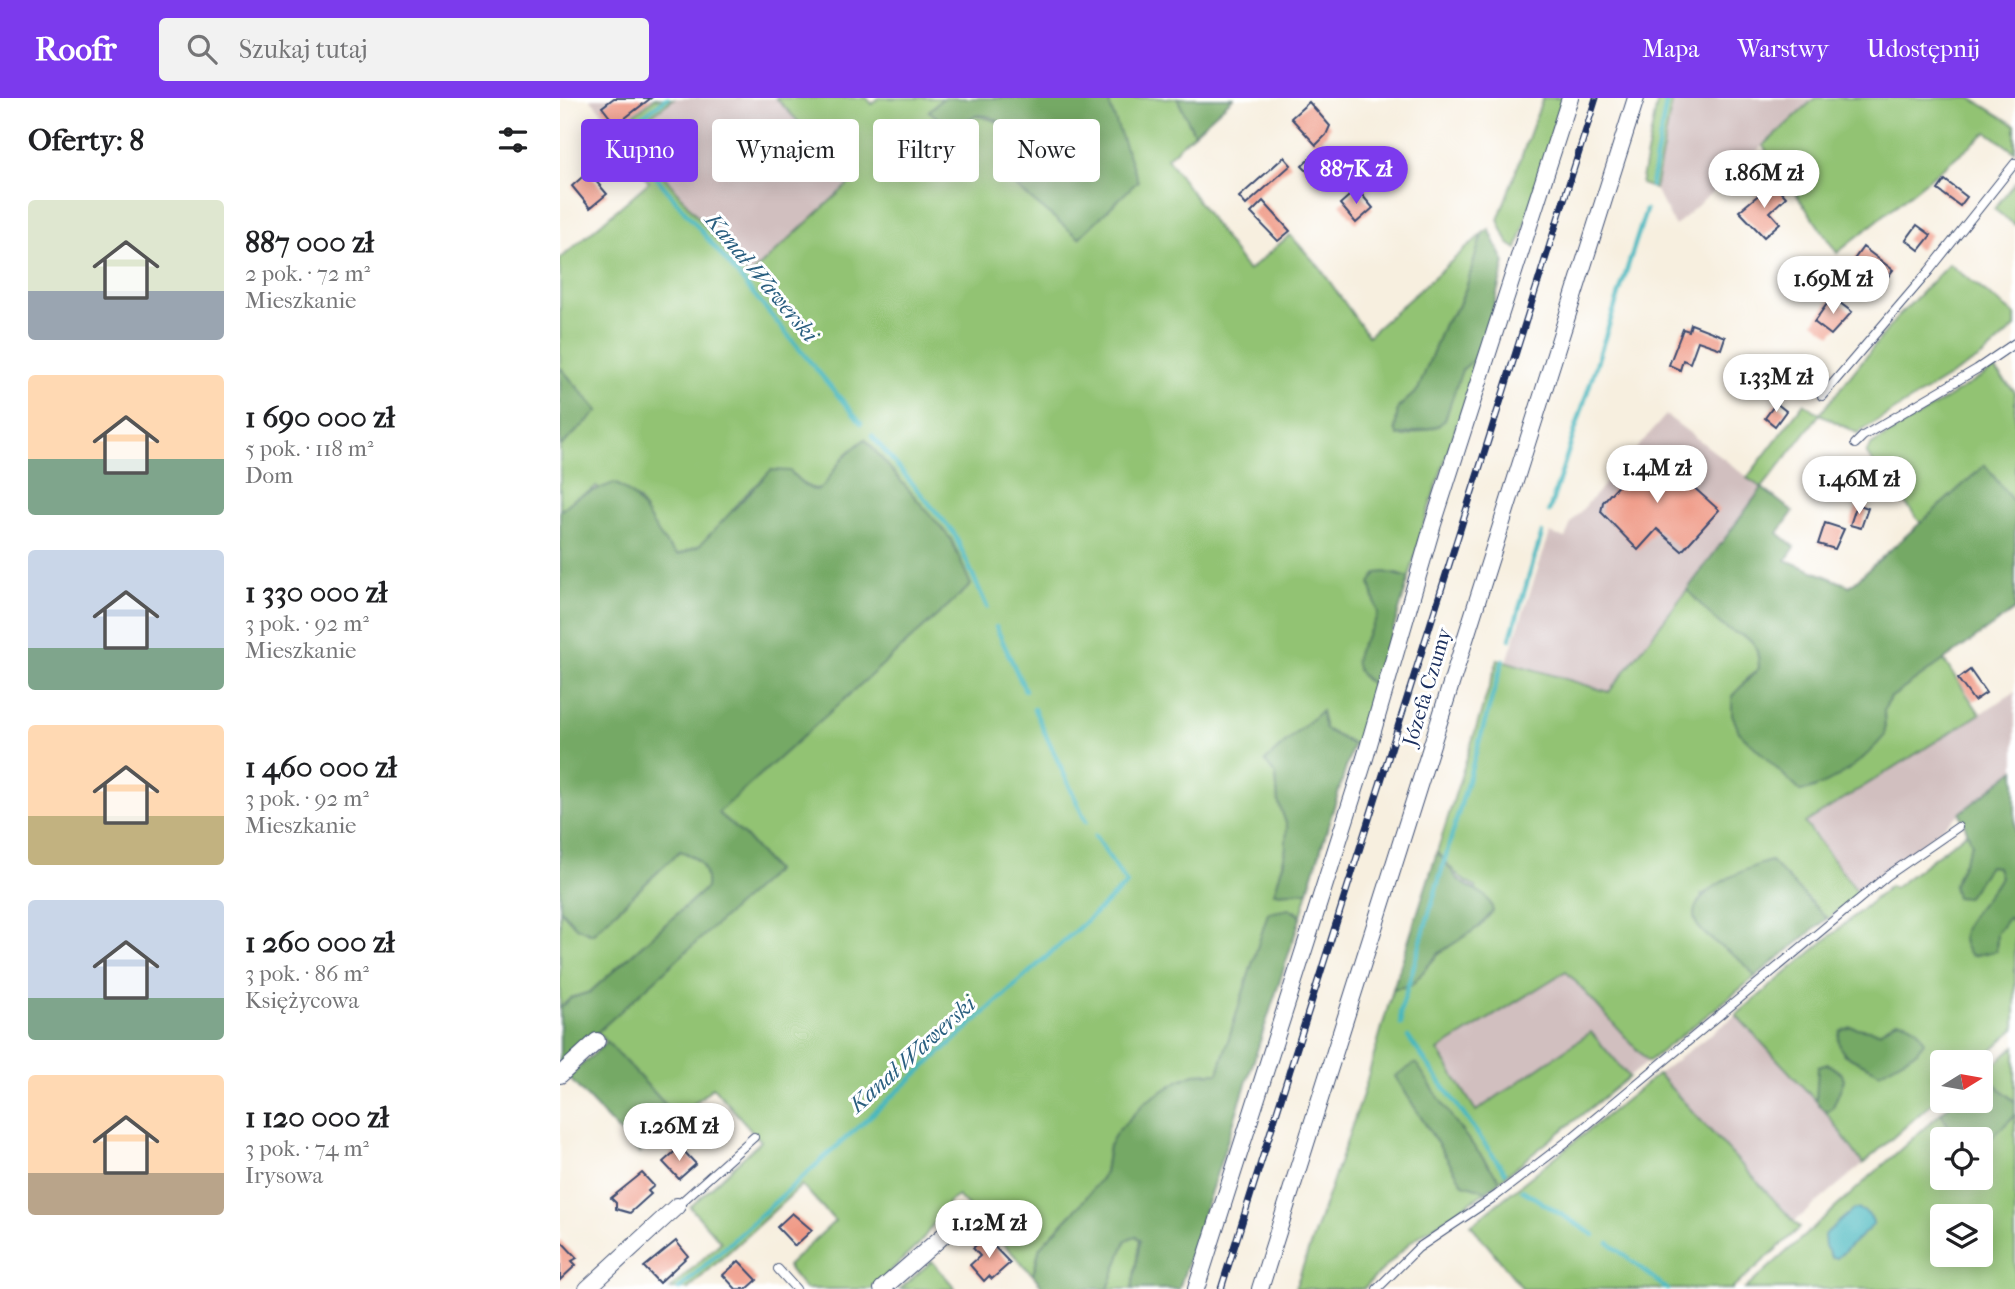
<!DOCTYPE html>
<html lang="pl">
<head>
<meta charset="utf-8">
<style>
  body { margin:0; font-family:"IM FELL French Canon",serif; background:#f2f2f2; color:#202124; height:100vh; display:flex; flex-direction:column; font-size:26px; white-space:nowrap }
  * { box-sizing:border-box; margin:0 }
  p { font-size:23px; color:#757577 }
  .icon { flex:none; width:38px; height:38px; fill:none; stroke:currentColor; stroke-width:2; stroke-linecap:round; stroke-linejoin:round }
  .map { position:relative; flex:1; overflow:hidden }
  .drawer { display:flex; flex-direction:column; background:#fff; width:560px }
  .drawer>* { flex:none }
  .guide { position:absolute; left:21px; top:21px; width:665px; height:63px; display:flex; gap:14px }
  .needle { width:46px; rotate:79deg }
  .buttons { position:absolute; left:1370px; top:952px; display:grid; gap:14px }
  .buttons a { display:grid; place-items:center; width:63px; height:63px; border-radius:7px; background:#fff; box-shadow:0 4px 18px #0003; font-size:35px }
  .price { position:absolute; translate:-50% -60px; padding:0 16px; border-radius:24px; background:#fff; color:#222; font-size:23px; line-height:46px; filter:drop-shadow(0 2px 4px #0008) }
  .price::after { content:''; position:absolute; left:50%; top:42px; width:21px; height:16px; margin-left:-10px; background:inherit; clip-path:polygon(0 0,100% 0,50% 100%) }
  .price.current { background:#7c3aed; color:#fff }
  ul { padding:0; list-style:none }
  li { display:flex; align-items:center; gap:21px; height:175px; padding:0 28px }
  li span { display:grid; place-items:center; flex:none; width:196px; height:140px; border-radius:7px; color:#555 }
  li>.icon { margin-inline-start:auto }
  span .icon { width:84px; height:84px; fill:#fffc; stroke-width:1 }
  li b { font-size:30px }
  h2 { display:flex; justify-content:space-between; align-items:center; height:84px; padding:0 28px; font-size:30px }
  .chip { padding:0 24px; border-radius:7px; background:#fff; box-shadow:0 4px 18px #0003; font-size:24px; line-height:63px }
  .chip.current { background:#7c3aed; color:#fff }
  header { display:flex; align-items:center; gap:42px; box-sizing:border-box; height:98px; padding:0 35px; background:#7c3aed; color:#fff }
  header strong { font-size:33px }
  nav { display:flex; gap:38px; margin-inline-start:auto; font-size:24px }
  .search { width:490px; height:63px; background:#f2f2f2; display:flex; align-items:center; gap:18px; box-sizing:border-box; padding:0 24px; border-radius:7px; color:#757577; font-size:26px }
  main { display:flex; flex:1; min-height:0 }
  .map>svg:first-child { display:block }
</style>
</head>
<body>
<header>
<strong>Roofr</strong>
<div class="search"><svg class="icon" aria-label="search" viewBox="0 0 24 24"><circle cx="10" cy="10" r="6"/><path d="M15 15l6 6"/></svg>Szukaj tutaj</div>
<nav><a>Mapa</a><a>Warstwy</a><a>Udostępnij</a></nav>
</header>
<main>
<section class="drawer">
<h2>Oferty: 8<svg class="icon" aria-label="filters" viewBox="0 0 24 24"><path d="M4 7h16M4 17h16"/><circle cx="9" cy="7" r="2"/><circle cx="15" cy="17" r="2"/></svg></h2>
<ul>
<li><span style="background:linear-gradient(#dfe7d0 65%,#9aa5b1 0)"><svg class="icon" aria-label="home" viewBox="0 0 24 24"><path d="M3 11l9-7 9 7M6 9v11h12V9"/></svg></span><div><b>887 000 zł</b><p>2 pok. · 72 m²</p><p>Mieszkanie</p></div></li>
<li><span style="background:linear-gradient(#ffd9b3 60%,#7fa58c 0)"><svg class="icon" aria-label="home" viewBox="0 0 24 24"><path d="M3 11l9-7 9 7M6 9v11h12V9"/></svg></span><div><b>1 690 000 zł</b><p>5 pok. · 118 m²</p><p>Dom</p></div></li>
<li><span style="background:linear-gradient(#c9d6e8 70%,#7fa58c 0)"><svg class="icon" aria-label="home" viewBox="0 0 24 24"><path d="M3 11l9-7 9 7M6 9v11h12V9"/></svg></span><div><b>1 330 000 zł</b><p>3 pok. · 92 m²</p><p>Mieszkanie</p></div></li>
<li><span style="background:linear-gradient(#ffd9b3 65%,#c2b280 0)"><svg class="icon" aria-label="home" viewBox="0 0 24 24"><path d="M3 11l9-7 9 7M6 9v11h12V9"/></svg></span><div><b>1 460 000 zł</b><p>3 pok. · 92 m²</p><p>Mieszkanie</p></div></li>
<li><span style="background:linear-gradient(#c9d6e8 70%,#7fa58c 0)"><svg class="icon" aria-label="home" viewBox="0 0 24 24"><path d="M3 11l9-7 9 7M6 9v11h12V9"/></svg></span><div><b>1 260 000 zł</b><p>3 pok. · 86 m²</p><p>Księżycowa</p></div></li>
<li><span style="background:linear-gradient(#ffd9b3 70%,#b9a48a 0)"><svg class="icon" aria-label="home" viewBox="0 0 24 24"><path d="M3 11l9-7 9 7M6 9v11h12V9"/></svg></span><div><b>1 120 000 zł</b><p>3 pok. · 74 m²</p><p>Irysowa</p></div></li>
</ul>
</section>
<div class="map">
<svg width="1455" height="1191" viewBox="0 0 1455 1191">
  <rect width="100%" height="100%" fill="#fff"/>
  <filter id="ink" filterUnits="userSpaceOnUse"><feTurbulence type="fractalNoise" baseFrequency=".0143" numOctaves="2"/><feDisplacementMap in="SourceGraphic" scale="14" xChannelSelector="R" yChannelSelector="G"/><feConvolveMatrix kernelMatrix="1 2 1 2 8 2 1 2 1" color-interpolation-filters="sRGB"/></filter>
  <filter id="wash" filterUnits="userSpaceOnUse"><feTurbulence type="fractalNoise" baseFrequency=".00686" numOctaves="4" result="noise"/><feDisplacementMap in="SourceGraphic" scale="28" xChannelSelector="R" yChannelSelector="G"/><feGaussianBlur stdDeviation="1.57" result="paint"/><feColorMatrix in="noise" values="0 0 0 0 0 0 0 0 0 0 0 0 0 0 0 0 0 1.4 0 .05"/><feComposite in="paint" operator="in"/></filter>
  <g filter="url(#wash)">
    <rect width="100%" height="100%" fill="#f7efdf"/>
    <g fill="#d1bfbf">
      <path d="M30 0H95L56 31Z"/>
      <path d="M112 0H216L293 82 188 179 67 34Z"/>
      <path d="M1113 0H1255L1115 128 1095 91Z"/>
      <path d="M1106 317 1202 390 1049 595 947 563 990 435 1005 440 1012 423Z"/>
      <path d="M1455 594V672L1299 796 1244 725Z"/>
      <path d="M1006 873 1088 964 1069 979 1031 935 916 1014 878 952Z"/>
      <path d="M1176 917 1266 1014 1303 1066 1235 1123 1098 976Z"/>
    </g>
    <g fill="#92c373" stroke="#567968" stroke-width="2" fill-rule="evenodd">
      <path d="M95 0 113 1 68 35 188 179 293 82 216 0H307L312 6 318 0H383L369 13 405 24 415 18C437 21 450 29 463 46L436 72 550 5 547 0H617L634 35 607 60 688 173 730 137 760 170 808 238 922 136 906 190 898 209 884 226 858 292 838 310 835 332 843 339 878 328 902 272 921 255 863 428 849 480 835 475 810 485 818 515 797 570 804 581 816 588 803 651 765 631 760 614 716 678 718 703 727 728 728 742 715 795 748 793 741 818 736 813 708 816 658 975 634 976 585 1004 549 1048 545 1074 532 1094 480 1149 473 1177 398 1098 390 1103 359 1146 311 1191H245L227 1168 275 1123 242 1087 128 1191H110L161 1144 130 1109 201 1043 153 989 118 1020 37 934 215 773 185 738 157 715 411 487 283 360C266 391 257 404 230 373 219 377 204 381 195 388 170 407 152 453 118 457L104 446 78 401 36 389 0 413V349L38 313 0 269V161L89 84 49 36Z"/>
      <path d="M983 0H1003L957 151 948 145 938 122Z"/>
      <path d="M1098 0H1113L1095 91 1081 86Z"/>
      <path d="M1255 0H1411L1455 27V54L1427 34 1277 155 1203 48Z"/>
      <path d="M1455 84V127L1434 111Z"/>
      <path d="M1389 166 1455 217V229L1423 258 1297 335 1260 316 1202 390 1187 380 1244 305 1260 316 1335 222Z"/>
      <path d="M1434 271 1455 294V406L1425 367 1361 425 1306 355 1310 348Z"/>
      <path d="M1127 492C1139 503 1149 518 1163 528 1184 543 1198 533 1199 570L1183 585 1240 693 1252 691 1302 661 1325 637 1324 612 1329 601 1383 561 1420 616 1245 725 1299 796 1267 821 1210 763 1141 797 1195 879 1088 964 1006 873 878 952 916 1013 1031 934 1069 979 940 1082 897 1027 835 978 903 1086 927 1093 852 1143 803 1191H735L802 999 833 891 852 887 878 856 920 828 916 789C897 782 891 768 877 754L938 561 1049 594Z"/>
      <path d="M1408 734 1412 746 1393 788 1407 800 1429 768 1437 769 1440 779 1426 802 1437 846V835L1449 819 1455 826V931L1418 964H1382V996L1303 1066 1266 1014 1273 1009 1282 976 1268 966 1259 969 1256 1003 1176 917 1330 788 1334 790ZM1337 923 1356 954C1316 975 1326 979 1283 956L1291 929 1319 934Z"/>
      <path d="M120 753C139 759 148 769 146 790L30 894 11 900 0 910V811L16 829 32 836Z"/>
      <path d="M1455 948V1004L1424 976Z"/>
      <path d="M1098 976 1240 1130 1172 1191H963L911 1127Z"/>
      <path d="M1381 1015 1389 1029 1402 1041H1382V1080H1421V1050L1455 1017V1191H1185ZM1382 1118H1421V1157H1382Z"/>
      <path d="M576 1137 580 1142 572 1191H548L566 1141Z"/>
      <path d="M372 1163 396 1191H340Z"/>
    </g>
    <g fill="#75a965" stroke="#486c62" stroke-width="2">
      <path d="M383 0H547L578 83 519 140 436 73 463 47C454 33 432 12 413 19 406 22 401 27 393 26 383 25 376 19 369 13Z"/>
      <path d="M617 0H673L634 35Z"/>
      <path d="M929 131 945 165 921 255 902 272 885 322 878 328 838 338 835 332 838 310 858 292 884 226 898 209 906 190 922 136Z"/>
      <path d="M0 269 38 313 0 349Z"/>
      <path d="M305 341 391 441 411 487 158 715 185 738 215 773 0 968V910L11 900 30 894 146 790C148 769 139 759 120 753L32 836 16 829 0 811V413L17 399 54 385C87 399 91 437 118 457L139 448 211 372 230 373C264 411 262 383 284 359 290 352 298 347 305 341Z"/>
      <path d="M1425 367 1455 406V512L1329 601 1324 612 1325 637C1306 661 1271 689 1240 693L1179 634 1172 616V598L1199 570C1198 533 1184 543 1163 528 1149 518 1139 503 1127 492L1202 390 1233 414 1218 435 1235 449 1226 462 1290 488Z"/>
      <path d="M825 474 849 480 816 588C773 564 810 544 818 515L810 485 817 475Z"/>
      <path d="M761 613 765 631 793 647 748 793 714 795 725 760 727 728 718 703 716 678 705 663Z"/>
      <path d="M1455 672V826L1449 819 1437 835 1436 853 1412 858C1384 832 1429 803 1440 779L1437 769 1429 768 1407 800 1396 799 1393 788 1412 746 1400 715Z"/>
      <path d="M877 754C885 762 890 772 897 780 910 794 928 790 933 813L920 828 878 856 852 887 833 891Z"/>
      <path d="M1211 763 1267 821 1195 879C1181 857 1157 850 1141 832 1111 800 1187 769 1211 763Z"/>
      <path d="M729 811 741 818 619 1191H572L580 1142 576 1138 566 1142 548 1191H481L483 1189 473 1177 480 1149 520 1107 545 1075 549 1048 556 1035 585 1004 620 982 634 976 658 975 708 815Z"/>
      <path d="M1337 923C1351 923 1360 931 1364 944L1356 954 1319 975C1302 962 1272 962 1280 933L1291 929 1319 934Z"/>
      <path d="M47 944 118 1020 79 1055 8 979Z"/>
      <path d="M856 965 897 1027 940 1082 927 1093 903 1086 835 978Z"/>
      <path d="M1268 966 1282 976 1284 982 1273 1009 1266 1014 1256 1003 1258 969Z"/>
      <path d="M1424 976 1455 1004V1017L1421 1050V1041H1402L1389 1029 1381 1015 1394 1003H1421Z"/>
    </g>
    <path fill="#47b7be" stroke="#31738e" stroke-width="2" d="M1294 1111C1303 1111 1314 1118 1313 1127L1277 1160H1272L1265 1148 1264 1137Z"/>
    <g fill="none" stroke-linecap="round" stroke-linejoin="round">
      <g stroke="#47b7be" stroke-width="4.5">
        <path d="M107 0 62 33V38L301 325"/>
        <path d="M1091 88 1107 0"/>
        <path d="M312 338 394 435 427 509"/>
        <path d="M989 413 1086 112"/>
        <path d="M436 529 465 592"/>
        <path d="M950 541 982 435"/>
        <path d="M474 611 526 724"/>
        <path d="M841 926 840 915 943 562"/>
        <path d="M848 939 945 1074"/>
        <path d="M962 1092 1034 1137"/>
        <path d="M1049 1145 1107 1191"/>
        <path d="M119 1191 567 786 535 738"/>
      </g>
    </g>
    <g id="blocks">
      <g fill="#ef9884">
        <path d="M54 0H91L56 27 42 9Z"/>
        <path d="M749 4 770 28 766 37 756 47 731 20Z"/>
        <path d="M755 55 773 74 760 86 742 68Z"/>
        <path d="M724 59 731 67 686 107 679 99Z"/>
        <path d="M28 74 47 96 30 110 12 88Z"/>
        <path d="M1385 82 1407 99 1400 108 1378 92Z"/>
        <path d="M1213 85 1226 99 1210 114 1220 125 1204 139 1179 113Z"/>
        <path d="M797 91 813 110 796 125 780 106Z"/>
        <path d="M703 103 730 133 718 143 691 115Z"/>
        <path d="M1357 127 1371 137 1359 152 1346 142Z"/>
        <path d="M1303 149 1333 172 1324 184 1321 182 1317 187 1312 184 1305 193 1287 179 1293 170 1290 167Z"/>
        <path d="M1272 199 1292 214 1271 237 1254 224Z"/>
        <path d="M1131 226 1165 239 1161 251 1138 243 1130 265 1123 262 1120 272 1109 267 1123 231 1129 233Z"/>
        <path d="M1216 305 1226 313 1215 328 1205 320Z"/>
        <path d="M1091 351 1159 412 1122 453 1097 431 1078 452 1041 414 1043 404Z"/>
        <path d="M1297 406 1308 410 1301 430 1290 427Z"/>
        <path d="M1265 425 1284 431 1275 451 1258 446Z"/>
        <path d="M1410 572 1426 595 1414 603 1398 581Z"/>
        <path d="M120 1049 136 1066 119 1081 103 1064Z"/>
        <path d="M82 1075 94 1088 88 1093 91 1096 70 1115 56 1111V1105L51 1100Z"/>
        <path d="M232 1115 252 1132 235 1148 217 1129Z"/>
        <path d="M425 1139 450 1165 432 1181 429 1178 424 1183 410 1167 420 1158 413 1150Z"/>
        <path d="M0 1142 17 1160 12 1163 16 1167 0 1182Z"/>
        <path d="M116 1143 128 1158 99 1185 84 1169Z"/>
        <path d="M179 1163 197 1182 187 1191H176L163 1177Z"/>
      </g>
    </g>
  </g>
  <g filter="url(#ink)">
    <use href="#blocks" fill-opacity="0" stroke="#3c4c71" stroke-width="2"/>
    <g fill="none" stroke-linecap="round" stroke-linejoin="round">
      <g stroke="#3c4c71" stroke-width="10">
        <g id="service">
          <path d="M1262 298 1369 173 1455 65"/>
          <path d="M1295 346 1303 338 1417 271 1455 245"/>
          <path d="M117 1108 194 1039"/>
          <path d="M218 1171 236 1191"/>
          <path d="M817 1191 858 1150 937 1097 1009 1042 1327 778 1398 729"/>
        </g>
      </g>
      <g stroke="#3c4c71" stroke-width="18">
        <g id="minor">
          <path d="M0 977 37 943"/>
          <path d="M27 1191 117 1108"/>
          <path d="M322 1191 407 1117"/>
          <path d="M636 1191 805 660 873 426 1010 0"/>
          <path d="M700 1191 1076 0"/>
        </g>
      </g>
      <use href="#service" stroke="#fff" stroke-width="8"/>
      <use href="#minor" stroke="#fff" stroke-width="16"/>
      <g stroke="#1b2f5e" stroke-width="7">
        <path id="rail" d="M661 1191 1036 0"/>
      </g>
      <use href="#rail" stroke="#fff" stroke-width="4.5" stroke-dasharray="13" stroke-linecap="butt"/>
    </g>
  </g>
  <g text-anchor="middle" stroke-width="6" stroke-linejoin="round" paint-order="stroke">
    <g font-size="21" fill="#1b2f5e" stroke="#fff">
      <text transform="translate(867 589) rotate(-73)" y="7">Józefa Czumy</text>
    </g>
    <g font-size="23" font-style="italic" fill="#2a5f80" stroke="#fff">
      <text transform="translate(202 179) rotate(50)" y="8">Kanał Wawerski</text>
      <text transform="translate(352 956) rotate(-42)" y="8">Kanał Wawerski</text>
    </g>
  </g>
</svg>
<div class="buttons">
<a><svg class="needle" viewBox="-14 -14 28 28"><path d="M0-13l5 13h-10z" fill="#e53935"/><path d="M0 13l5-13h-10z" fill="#757577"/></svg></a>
<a><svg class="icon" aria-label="locate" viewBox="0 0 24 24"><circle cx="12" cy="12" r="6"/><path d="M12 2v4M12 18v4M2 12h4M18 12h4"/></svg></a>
<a><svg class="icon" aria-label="layers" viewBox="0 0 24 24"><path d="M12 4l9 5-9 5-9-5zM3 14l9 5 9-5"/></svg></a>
</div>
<b class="price current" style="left:796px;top:108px">887K zł</b>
<b class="price" style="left:1204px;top:112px">1.86M zł</b>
<b class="price" style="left:1273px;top:218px">1.69M zł</b>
<b class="price" style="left:1216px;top:316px">1.33M zł</b>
<b class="price" style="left:1097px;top:407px">1.4M zł</b>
<b class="price" style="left:1299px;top:418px">1.46M zł</b>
<b class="price" style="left:119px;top:1065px">1.26M zł</b>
<b class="price" style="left:429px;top:1162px">1.12M zł</b>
<div class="guide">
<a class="chip current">Kupno</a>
<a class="chip">Wynajem</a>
<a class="chip">Filtry</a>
<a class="chip">Nowe</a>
</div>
</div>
</main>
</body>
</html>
